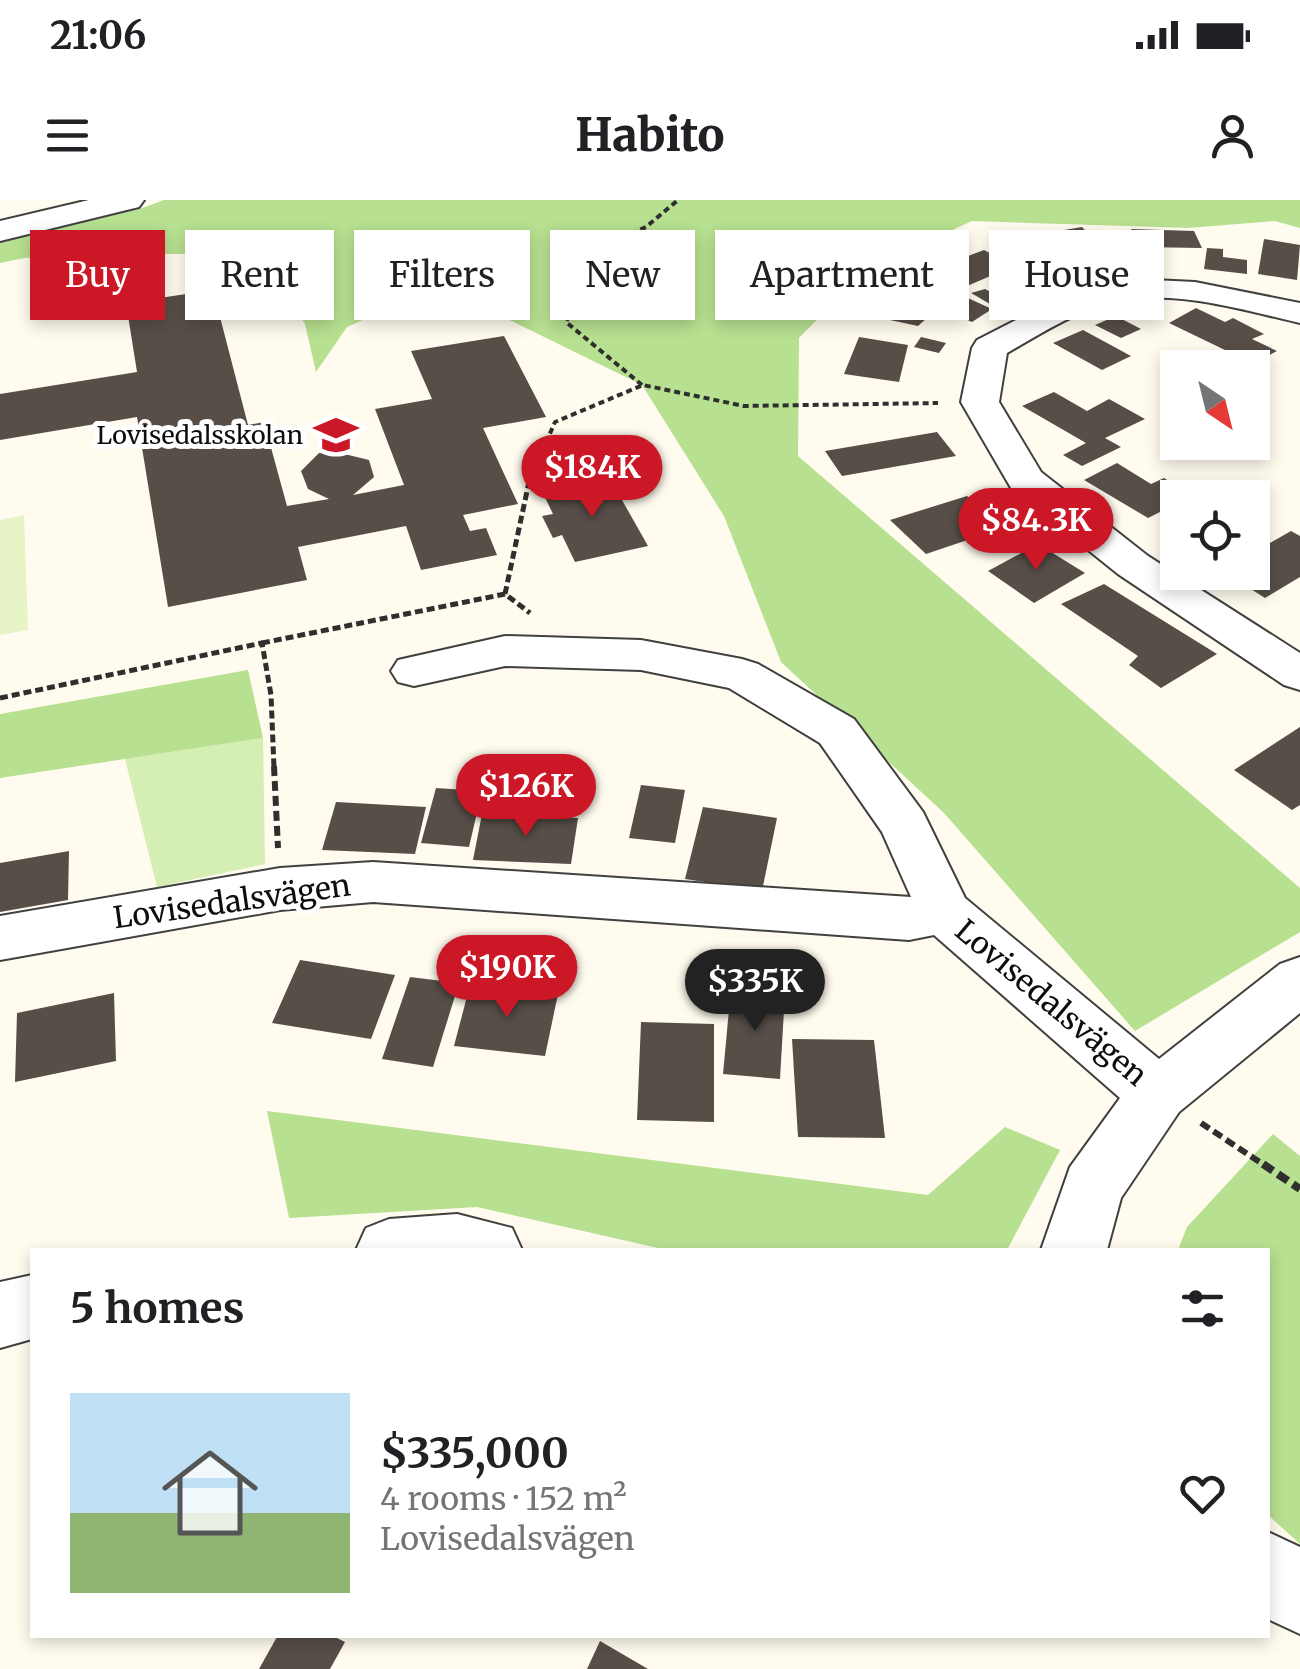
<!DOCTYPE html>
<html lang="en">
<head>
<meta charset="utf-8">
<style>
  body { margin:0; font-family:Merriweather,serif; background:#f6f6f6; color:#202124; height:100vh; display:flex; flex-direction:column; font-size:38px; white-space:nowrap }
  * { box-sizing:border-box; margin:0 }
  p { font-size:32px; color:#757577 }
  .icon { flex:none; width:55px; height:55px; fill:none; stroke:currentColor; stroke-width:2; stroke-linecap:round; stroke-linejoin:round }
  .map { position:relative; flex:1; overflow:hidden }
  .drawer { position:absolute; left:30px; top:1048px; width:1240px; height:390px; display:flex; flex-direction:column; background:#fff; border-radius:0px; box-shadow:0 5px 15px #0003 }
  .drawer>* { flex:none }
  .top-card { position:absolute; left:30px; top:30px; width:1240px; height:90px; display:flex; gap:20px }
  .needle { width:65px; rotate:145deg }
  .controls { position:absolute; left:1160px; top:150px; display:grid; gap:20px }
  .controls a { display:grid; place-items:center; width:110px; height:110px; border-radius:0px; background:#fff; box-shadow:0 5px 15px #0003; font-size:50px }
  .price { position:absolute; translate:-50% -85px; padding:0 22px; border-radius:35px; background:#cc1726; color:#fff; font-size:32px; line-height:65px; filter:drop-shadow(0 2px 5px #0008) }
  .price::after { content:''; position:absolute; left:50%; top:60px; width:30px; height:22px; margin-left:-15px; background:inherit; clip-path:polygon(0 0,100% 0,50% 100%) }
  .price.selected { background:#222; color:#fff }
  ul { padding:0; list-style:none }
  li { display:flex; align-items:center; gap:30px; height:250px; padding:0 40px }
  li span { display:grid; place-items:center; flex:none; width:280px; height:200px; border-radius:0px; color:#555 }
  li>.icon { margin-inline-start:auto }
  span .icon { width:120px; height:120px; fill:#fffc; stroke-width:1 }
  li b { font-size:42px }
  h2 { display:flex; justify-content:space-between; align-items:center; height:120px; padding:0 40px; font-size:42px }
  .chip { padding:0 35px; border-radius:0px; background:#fff; box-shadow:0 5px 15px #0003; font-size:35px; line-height:90px }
  .chip.selected { background:#cc1726; color:#fff }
  .status { display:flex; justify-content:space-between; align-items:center; height:70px; padding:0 50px; background:#fff; direction:ltr }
  .status svg { height:28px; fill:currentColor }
  header { display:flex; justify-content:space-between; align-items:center; height:130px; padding:0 40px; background:#fff; font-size:45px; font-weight:800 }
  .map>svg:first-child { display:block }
</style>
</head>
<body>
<div class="status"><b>21:06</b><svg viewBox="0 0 49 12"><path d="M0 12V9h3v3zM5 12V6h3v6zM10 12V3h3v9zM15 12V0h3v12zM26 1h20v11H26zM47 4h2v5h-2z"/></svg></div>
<header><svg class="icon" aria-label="menu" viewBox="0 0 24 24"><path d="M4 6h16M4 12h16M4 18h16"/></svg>Habito<svg class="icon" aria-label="person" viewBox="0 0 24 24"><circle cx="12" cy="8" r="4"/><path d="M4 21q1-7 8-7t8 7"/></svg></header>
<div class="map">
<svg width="1300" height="1469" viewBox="0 0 1300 1469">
  <rect width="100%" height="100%" fill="#fffbee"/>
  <path fill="#d4eeb3" d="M263 538 265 664 157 687 125 559Z"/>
  <g fill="#b7e090">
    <path d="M164 0H1300V28L1275 21 1188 28 972 21 867 69 799 138 798 256 1300 688V732L1135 831 944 613 781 462 724 316 642 185 440 86 347 127 316 172 305 124 279 82 226 54H129L24 58 0 63V41L140 9Z"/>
    <path d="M248 470 263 538 0 578V514Z"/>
    <path d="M267 911 928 995 1005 927 1060 950 1007 1050H667L477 1007 289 1018Z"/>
    <path d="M1273 934 1300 956V1344L1268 1315V1050H1178L1187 1027Z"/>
  </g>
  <path fill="#e6f4c6" d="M24 315 28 430 0 435V320Z"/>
  <g fill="#574e48">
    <path d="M1082 27 1100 46 1035 53 1022 37Z"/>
    <path d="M1131 29 1194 31 1202 48 1139 47Z"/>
    <path d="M1264 39 1300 45 1297 80 1258 74Z"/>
    <path d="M1207 48 1223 49V57L1247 60V74L1204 69Z"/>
    <path d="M984 50 1014 66 967 86 936 68Z"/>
    <path d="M1060 62 1076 77 1057 80 1040 64Z"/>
    <path d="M912 83 948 99 918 126 871 116Z"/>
    <path d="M985 89 1004 99 990 104 971 93Z"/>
    <path d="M213 90 248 225 264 222 287 306 329 299 308 289 301 271 319 253 332 251 369 260 374 277 353 295 404 285 375 209 432 199 411 151 504 136 546 217 483 228 518 304 463 315 470 331 486 328 497 355 421 370 406 326 298 347 307 380 168 407 137 217 0 240V194L137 172 126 103Z"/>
    <path d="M959 94 992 109 972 122 945 111Z"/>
    <path d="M1196 108 1225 122 1233 118 1264 134 1252 139 1277 151 1247 167 1219 153 1225 150 1169 123Z"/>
    <path d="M1116 116 1141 129 1121 138 1095 125Z"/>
    <path d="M1083 130 1131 156 1102 170 1053 143Z"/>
    <path d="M859 137 908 145 899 182 844 174Z"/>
    <path d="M921 137 946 143 939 153 914 147Z"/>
    <path d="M1054 192 1087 211 1109 199 1145 219 1105 238 1121 247 1082 266 1063 255 1086 243 1022 206Z"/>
    <path d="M937 232 956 256 842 276 825 251Z"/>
    <path d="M1117 263 1151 284 1164 278 1196 298H1178V314L1168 308 1148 318 1084 280Z"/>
    <path d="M609 277 648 346 575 362 562 335 553 338 542 316 553 314 542 291Z"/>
    <path d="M967 296 1003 328 926 354 890 320Z"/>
    <path d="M1291 331 1300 336V377L1265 398 1224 372H1252V341L1263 347Z"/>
    <path d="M1038 344 1085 373 1034 403 988 371Z"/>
    <path d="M1104 384 1217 454 1161 488 1129 465 1138 456 1061 404Z"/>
    <path d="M1300 527V605L1292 610 1234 570Z"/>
    <path d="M641 585 685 590 675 643 629 638Z"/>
    <path d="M436 588 482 591 469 647 421 643Z"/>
    <path d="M336 602 426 607 415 654 322 650Z"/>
    <path d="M703 607 777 618 762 691 685 679Z"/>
    <path d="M482 614 578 618 571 664 473 660Z"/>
    <path d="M69 651 68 700 0 712V663Z"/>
    <path d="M300 760 395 775 371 839 272 823Z"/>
    <path d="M410 777 459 783 433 867 382 859Z"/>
    <path d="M470 785 558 794 545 856 454 846Z"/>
    <path d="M731 788 785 793 780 879 723 874Z"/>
    <path d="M114 793 116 861 15 882 17 813Z"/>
    <path d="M641 822 714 824V922L637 920Z"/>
    <path d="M792 839 874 840 885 938 798 937Z"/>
    <path d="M278 1435H331L345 1442 330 1469H259Z"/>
    <path d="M600 1441 648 1469H587Z"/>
  </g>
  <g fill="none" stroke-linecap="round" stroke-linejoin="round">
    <g stroke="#404040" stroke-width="4">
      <g id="minor">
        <path d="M89 0H144L139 7 0 41V21Z"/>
        <path d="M1132 79 1195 82 1300 103V123C1243 110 1172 88 1113 102 1076 111 1040 134 1007 153L999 202 1041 272 1148 356 1300 453V490L1284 485 1118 374 1011 288 961 202 972 148 977 140 1065 95Z"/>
        <path d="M505 436 641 440 742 459 758 464 854 519 923 612 965 698 1159 859 1280 764 1300 757V813L1179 912 1121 998 1107 1050H1041L1070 967 1120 898 934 735 909 740 373 702 280 710 0 760V716L280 668 373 662 911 697 882 632 820 543 729 488 641 470 505 466 414 486 398 482 391 471 398 460Z"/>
        <path d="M457 1014 512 1028 522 1050H356L366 1028 389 1019Z"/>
        <path d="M32 1075V1139L0 1148V1082Z"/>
        <path d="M1268 1332 1300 1347V1434L1268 1419Z"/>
      </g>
    </g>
    <g stroke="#2f2f2f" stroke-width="4" stroke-dasharray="6 4" stroke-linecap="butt">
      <path d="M642 185 566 122 584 84 627 36 646 27 678 0"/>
      <path d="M542 252 555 222 643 185 744 206 938 203"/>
    </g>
    <g stroke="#2f2f2f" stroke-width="5" stroke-dasharray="8 4" stroke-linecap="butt">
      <path d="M505 394 529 282 543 249"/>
      <path d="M262 443 505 394 530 413"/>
      <path d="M0 498 262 443 271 495 274 568"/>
    </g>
    <g stroke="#2f2f2f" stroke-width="6" stroke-dasharray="10 5" stroke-linecap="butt">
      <path d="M274 566 278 648"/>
      <path d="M1201 923 1267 967"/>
    </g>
    <path stroke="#2f2f2f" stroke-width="8" stroke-dasharray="12 6" stroke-linecap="butt" d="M1263 964 1300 989"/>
    <use href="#minor" fill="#fff" fill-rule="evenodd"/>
  </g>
  <defs>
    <g id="school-bare" transform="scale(3.45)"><path d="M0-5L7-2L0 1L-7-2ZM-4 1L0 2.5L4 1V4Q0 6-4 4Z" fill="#cc1726" stroke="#fff" stroke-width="2.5" paint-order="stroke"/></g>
  </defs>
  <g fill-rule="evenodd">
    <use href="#school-bare" x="336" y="235"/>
  </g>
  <g text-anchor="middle" stroke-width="10" stroke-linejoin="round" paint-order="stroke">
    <g font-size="25" fill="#0d0d0d" stroke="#fff" text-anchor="end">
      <text x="303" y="244">Lovisedalsskolan</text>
    </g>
    <g font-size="30" fill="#0d0d0d" stroke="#fff">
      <text transform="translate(232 702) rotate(-8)" y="10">Lovisedalsvägen</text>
      <text transform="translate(1051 803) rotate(40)" y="10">Lovisedalsvägen</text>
    </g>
  </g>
</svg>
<div class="controls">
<a><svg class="needle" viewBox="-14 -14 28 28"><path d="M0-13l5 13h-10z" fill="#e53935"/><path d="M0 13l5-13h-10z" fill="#757577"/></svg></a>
<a><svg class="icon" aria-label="locate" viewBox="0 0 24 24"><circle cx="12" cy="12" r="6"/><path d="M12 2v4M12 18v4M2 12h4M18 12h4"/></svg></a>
</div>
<b class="price" style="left:592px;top:320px">$184K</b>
<b class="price" style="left:1036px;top:373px">$84.3K</b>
<b class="price" style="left:526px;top:639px">$126K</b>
<b class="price" style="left:507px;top:820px">$190K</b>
<b class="price selected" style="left:755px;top:834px">$335K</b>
<div class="top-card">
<a class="chip selected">Buy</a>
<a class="chip">Rent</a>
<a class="chip">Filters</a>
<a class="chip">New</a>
<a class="chip">Apartment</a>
<a class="chip">House</a>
</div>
<section class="drawer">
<h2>5 homes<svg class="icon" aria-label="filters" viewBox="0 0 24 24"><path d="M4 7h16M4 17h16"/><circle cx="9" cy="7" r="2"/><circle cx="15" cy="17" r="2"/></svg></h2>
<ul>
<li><span style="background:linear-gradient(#bfe0f5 60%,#8fb573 0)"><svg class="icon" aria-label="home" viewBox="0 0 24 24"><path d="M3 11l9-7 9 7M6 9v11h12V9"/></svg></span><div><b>$335,000</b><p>4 rooms · 152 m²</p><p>Lovisedalsvägen</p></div><svg class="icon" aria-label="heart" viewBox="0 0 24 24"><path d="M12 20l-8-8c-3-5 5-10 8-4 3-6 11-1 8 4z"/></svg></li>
</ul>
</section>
</div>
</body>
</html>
